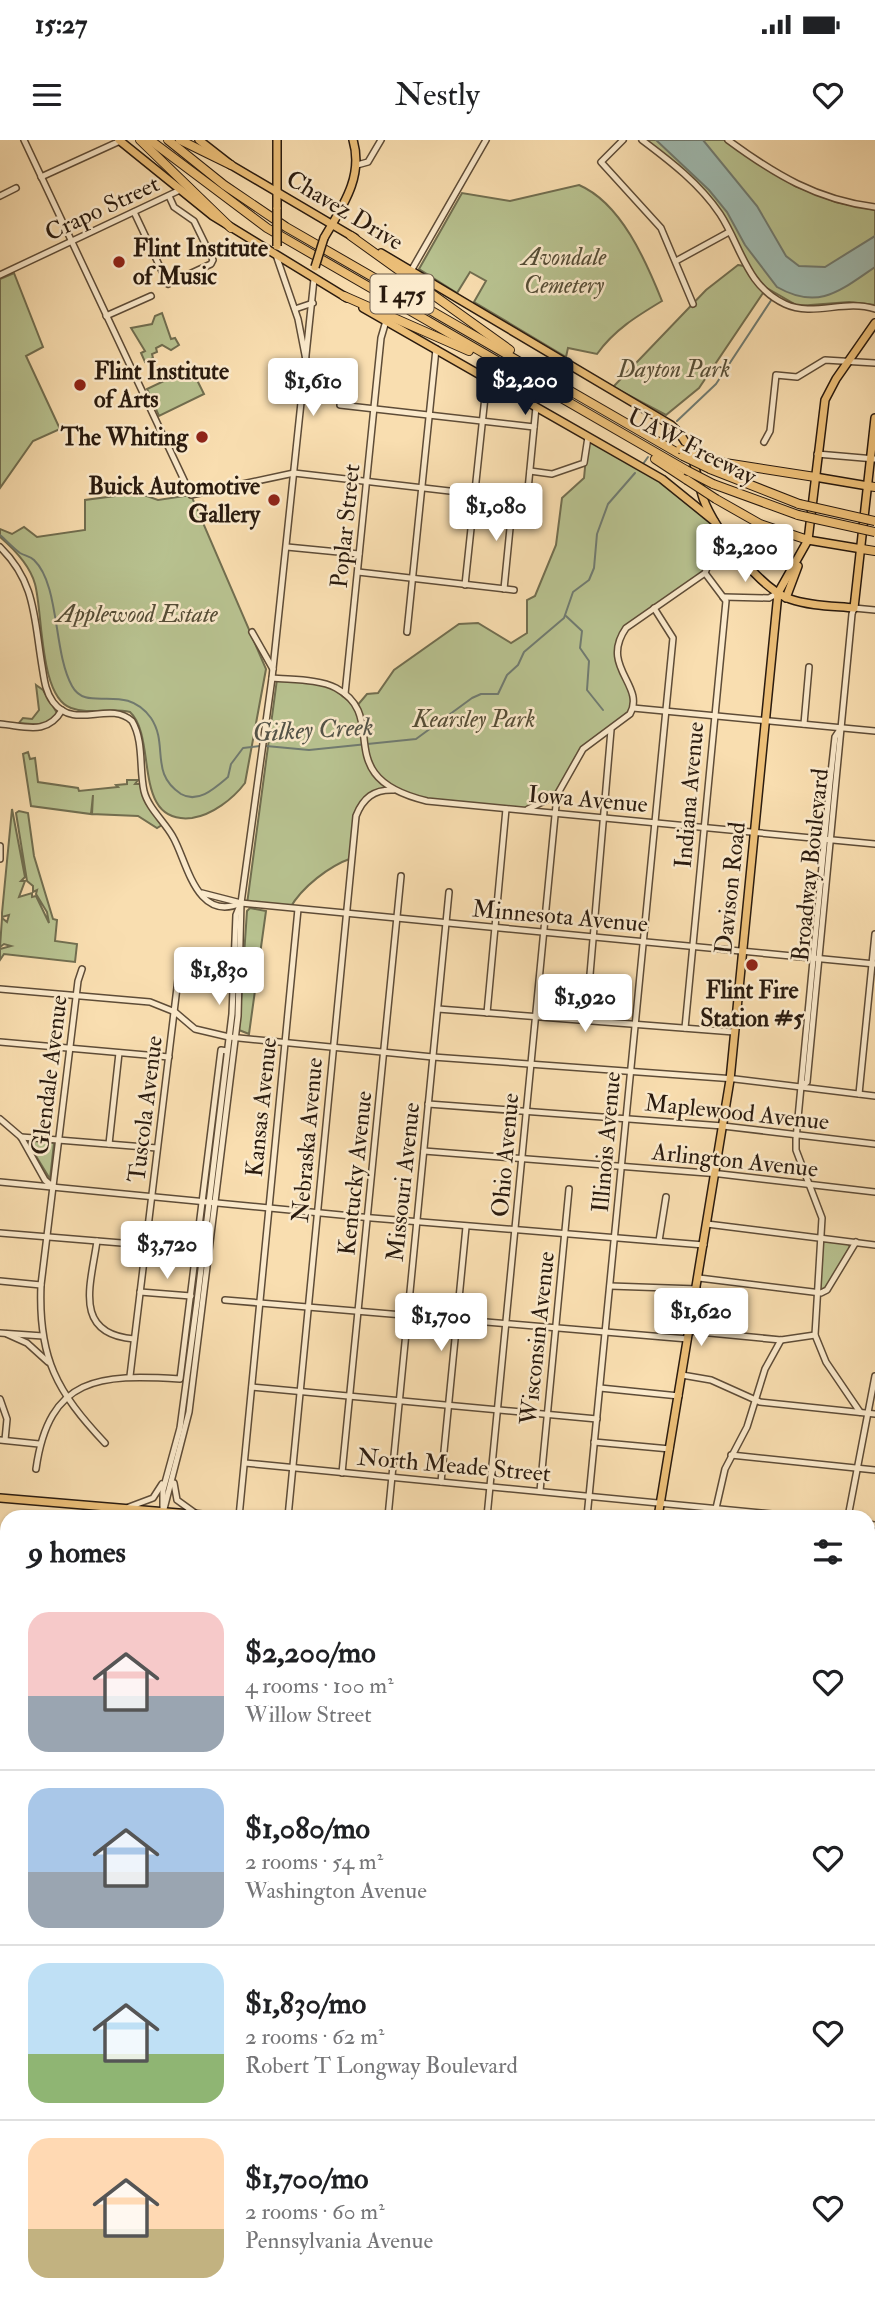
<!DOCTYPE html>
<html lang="en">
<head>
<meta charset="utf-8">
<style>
  body { margin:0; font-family:"IM FELL Double Pica",serif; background:#f2f2f2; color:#202124; height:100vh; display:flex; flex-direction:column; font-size:26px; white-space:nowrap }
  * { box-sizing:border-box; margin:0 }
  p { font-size:23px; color:#757577 }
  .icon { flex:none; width:38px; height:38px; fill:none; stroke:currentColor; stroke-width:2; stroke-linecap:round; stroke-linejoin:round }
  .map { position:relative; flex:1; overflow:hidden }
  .details { position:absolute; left:0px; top:1370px; width:875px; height:800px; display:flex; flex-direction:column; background:#fff; border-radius:21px 21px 0 0; box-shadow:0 2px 5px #0004 }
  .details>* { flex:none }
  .price { position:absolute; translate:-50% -60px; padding:0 16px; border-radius:7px; background:#fff; color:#222; font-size:23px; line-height:46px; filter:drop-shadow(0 2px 4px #0008) }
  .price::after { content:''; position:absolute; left:50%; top:42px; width:21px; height:16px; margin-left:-10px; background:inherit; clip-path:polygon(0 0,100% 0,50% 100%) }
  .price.selected { background:#111827; color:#fff }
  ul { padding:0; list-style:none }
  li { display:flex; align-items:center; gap:21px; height:175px; padding:0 28px }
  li+li { border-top:2px solid #e0e0e0 }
  li span { display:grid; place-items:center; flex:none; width:196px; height:140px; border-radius:21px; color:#555 }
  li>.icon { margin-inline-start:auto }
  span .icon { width:84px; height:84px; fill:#fffc; stroke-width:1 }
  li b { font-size:30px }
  h2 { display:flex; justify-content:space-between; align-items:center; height:84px; padding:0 28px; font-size:30px }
  .status { display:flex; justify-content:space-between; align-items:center; height:49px; padding:0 35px; background:#fff; direction:ltr }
  .status svg { height:19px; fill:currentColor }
  header { display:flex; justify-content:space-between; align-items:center; height:91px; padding:0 28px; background:#fff; font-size:32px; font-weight:600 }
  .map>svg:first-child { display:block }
</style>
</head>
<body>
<div class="status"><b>15:27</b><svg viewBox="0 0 49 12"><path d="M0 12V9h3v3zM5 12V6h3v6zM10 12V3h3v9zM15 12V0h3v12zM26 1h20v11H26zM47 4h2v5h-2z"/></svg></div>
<header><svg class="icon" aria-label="menu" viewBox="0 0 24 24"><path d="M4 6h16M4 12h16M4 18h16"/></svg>Nestly<svg class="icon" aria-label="heart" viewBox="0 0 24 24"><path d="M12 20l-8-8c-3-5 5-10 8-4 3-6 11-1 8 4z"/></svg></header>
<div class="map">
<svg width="875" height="2169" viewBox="0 0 875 2169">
  <rect width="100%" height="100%" fill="#f9deb0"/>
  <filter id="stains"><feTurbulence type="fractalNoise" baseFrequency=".00286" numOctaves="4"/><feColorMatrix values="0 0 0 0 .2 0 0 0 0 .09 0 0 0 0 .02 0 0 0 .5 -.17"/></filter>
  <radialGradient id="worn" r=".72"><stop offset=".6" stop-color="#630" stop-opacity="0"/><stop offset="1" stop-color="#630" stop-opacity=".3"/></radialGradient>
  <g fill="#b8c290" stroke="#716e50" stroke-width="2">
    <path d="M642 0H724L795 46 836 62 875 70V165L849 162 798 166 765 147 752 132 727 83 697 46Z"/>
    <path d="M579 45C621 63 646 121 662 161 637 176 614 190 597 214L568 208 566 217 474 162 486 141 470 132 457 153 419 129 462 53 510 61Z"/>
    <path d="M738 125 744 126 765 150 699 248 666 275 613 247 706 150Z"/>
    <path d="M14 133 43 207 26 216 60 289 33 301 0 348V139Z"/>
    <path d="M162 173 171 199 175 198 179 205 171 210 162 205 156 208 157 212 152 214 153 218 145 222 141 213 145 211 131 188 152 184 155 176Z"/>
    <path d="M191 228 204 254 159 276 147 249Z"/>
    <path d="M588 297 662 339 714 382 718 400 708 429 626 488 616 509 631 549 633 568 583 609 557 655 524 670 427 661 394 650 376 651 360 668 352 718C329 726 302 747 290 768L247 764 277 539 329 545 356 567 367 554 378 553 394 530 459 484 478 483 511 503 527 493V460L535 456 556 405 562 358 584 338Z"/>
    <path d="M138 353 158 360 191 355 266 529 245 643C233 659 212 675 192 678 131 685 158 598 130 572 110 567 90 575 71 568 39 557 43 473 35 444 30 426 14 409 0 397V389L12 394 24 387 37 397 85 390V360Z"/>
    <path d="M36 545 43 550 57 573C49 588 34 584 19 583L23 578 32 579 39 570Z"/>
    <path d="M28 612 30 619 35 618 38 642 78 648 79 651 118 647 116 645 127 644V640H138L135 644H140L143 656 162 685 157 688 138 676 92 674 93 655 91 674 31 666 23 614Z"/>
    <path d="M12 669 25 737 21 741H25L19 757 32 753V757L36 756 49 783 47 772 36 754 37 750 33 752V746L27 741 16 673 19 671 28 673 34 716 53 779 57 780 55 801 77 804 75 822 4 814 0 820V809L11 806 4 804 0 807 2 778 7 782 9 775 2 777V773Z"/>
    <path d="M250 768 266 771 249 894 239 890 247 771Z"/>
    <path d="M30 1000 54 1003 50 1039 28 1003Z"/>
    <path d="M826 1101 848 1104 850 1107 827 1147 820 1150 822 1103Z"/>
    <path d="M868 1937 875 1938V2169L821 2167 822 2163H868Z"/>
  </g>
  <path fill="#9fbbb2" stroke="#707b71" stroke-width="2" d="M656 0H703L757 66 786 116 799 126 825 127 875 96V127C841 150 819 171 777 147L745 105 727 72 709 50Z"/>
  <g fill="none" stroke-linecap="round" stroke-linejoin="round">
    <g stroke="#707b71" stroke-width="2">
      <path d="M677 281 716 244 772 159"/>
      <path d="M643 324 648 317"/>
      <path d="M0 395C7 401 13 408 20 413 25 416 30 416 34 420 60 445 53 512 72 546 87 574 124 541 151 578 169 605 149 633 181 654 198 664 215 648 228 637L231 624 243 608 260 606"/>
      <path d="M566 476 582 491 580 508 589 521 587 550 603 570"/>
      <path d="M266 606 309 610 416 599 472 558 481 554H498L507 535 518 525 524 512 564 478 573 452 589 440 594 428 597 394 608 364 635 333"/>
      <path d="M0 1426 7 1427"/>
    </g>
    <g stroke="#5e4c37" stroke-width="8">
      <g id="minor">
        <path d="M24 0 191 355 294 333 527 360 536 267"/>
        <path d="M623 0 601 22 661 88 693 164"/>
        <path d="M642 0C670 21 700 44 720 74 741 106 746 146 785 164 813 177 845 159 875 169"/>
        <path d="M728 0C774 34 817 60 875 67"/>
        <path d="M357 25 368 22 381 0"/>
        <path d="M41 37 120 1"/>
        <path d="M0 56 16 48"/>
        <path d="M134 72 168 144 211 124 213 120 194 81 174 67 169 56"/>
        <path d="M277 118 298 179 306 220"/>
        <path d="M676 121 729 92"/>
        <path d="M411 131 486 0"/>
        <path d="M0 135 180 50"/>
        <path d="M295 169 313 163"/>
        <path d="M106 176 151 156"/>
        <path d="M340 265 534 287"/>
        <path d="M764 302 770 291 776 235 797 237 825 220 875 223"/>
        <path d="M817 314 875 319"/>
        <path d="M530 331 552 334 584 323 588 297"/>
        <path d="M0 407C36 442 34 479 42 526 44 538 45 551 53 562 75 591 109 560 132 581 144 601 139 629 144 651 148 668 165 682 173 697 187 721 196 783 241 763"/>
        <path d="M287 407 359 414"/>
        <path d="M743 417 758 404"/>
        <path d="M358 432 514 450"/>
        <path d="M465 445 487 238"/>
        <path d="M504 449 513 358"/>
        <path d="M723 457 769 458 778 453"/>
        <path d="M252 492 273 529"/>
        <path d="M407 492 436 209"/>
        <path d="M272 538C292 540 319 539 336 548 392 578 327 637 427 661L875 704"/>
        <path d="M345 554 381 198 386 181"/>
        <path d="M633 568 875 591"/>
        <path d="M0 584C25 586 47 596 62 570"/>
        <path d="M804 584 809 527"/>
        <path d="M841 588 835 597 830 642 796 999V1010L822 1078 815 1195 826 1222 860 1272"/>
        <path d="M528 669 557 655 583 609 630 574C646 545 599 527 626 488L705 433 718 400 724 394"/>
        <path d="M0 706V719"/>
        <path d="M202 753 241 763 875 824"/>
        <path d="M82 829 78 841 41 1145C38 1218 57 1252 105 1303"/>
        <path d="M0 849 150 862 175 872 195 889 229 897 433 917 735 939 875 956"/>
        <path d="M438 869 734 892"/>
        <path d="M487 873 506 669"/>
        <path d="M586 881 611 590"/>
        <path d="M685 888 726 461 705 433"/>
        <path d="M0 902 169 917"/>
        <path d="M801 947 807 942 852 474 854 468 875 470"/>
        <path d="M859 954 875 794"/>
        <path d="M428 964 723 986 875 1004"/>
        <path d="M0 979 21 997 45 1040 53 1047"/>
        <path d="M21 997 157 1008"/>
        <path d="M109 1004 119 913"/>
        <path d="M424 1011 720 1034 875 1052"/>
        <path d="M0 1042 372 1078 704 1105"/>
        <path d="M707 1084 875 1105"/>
        <path d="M0 1093 146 1105"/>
        <path d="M97 1101C91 1144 72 1194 134 1199"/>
        <path d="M659 1101 666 1057"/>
        <path d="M699 1138 821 1153 827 1150 856 1102"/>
        <path d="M0 1141 41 1145"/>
        <path d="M610 1146 697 1149"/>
        <path d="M140 1152 191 1156"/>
        <path d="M225 1160 688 1199"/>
        <path d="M689 1191 781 1200 815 1195"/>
        <path d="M0 1193 43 1196"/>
        <path d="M7 1194 27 1203 48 1222"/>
        <path d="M682 1235 711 1240 760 1262 875 1274"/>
        <path d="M130 1236 179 831"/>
        <path d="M252 1247 597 1279"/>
        <path d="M600 1248 679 1256"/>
        <path d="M0 1259 7 1279 5 1300"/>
        <path d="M0 1300 39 1304"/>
        <path d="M594 1302 670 1309"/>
        <path d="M731 1315 875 1330"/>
        <path d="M245 1323 802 1377"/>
        <path d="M36 1329C49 1236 100 1234 180 1239L221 910 227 911"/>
        <path d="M342 1333 401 736"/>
        <path d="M441 1342 466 1087"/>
        <path d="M174 1343 177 1360 195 1373"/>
        <path d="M540 1351 569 1049"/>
        <path d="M129 1367 153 1358 162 1344"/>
        <path d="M164 1369 189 1272 238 876 241 763"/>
        <path d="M163 1377V1350L180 1288 197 1162 232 874 236 775 241 763 272 538 314 139"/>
        <path d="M239 1377 298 769"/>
        <path d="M288 1377 356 676C363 658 374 649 394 650"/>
        <path d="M388 1377 449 752"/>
        <path d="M487 1377 557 655"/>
        <path d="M587 1377 673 498 654 468"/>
        <path d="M714 1377 725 1329 747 1287 765 1229 781 1200"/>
        <path d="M848 1377 875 1236"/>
        <path d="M868 1384 875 1385"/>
        <path d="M0 1418 7 1419"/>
        <path d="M0 1504 7 1505"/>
        <path d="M868 1702 875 1699"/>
        <path d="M868 1822H875"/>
        <path d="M0 1846 7 1847"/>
        <path d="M868 1933 875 1934"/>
        <path d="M735 2163 794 2169"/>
        <path d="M88 2169 89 2163"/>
        <path d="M336 2169 337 2163"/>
        <path d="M382 2169 383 2163"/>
        <path d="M431 2169V2163"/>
        <path d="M479 2169V2163"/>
        <path d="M526 2169 527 2163"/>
        <path d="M721 2169 722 2163"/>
        <path d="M818 2169 819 2163"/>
      </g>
    </g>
    <g stroke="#2a1b0f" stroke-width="10">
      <g id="major">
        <path d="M119 0 213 76 347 158"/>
        <path d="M199 0 231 25 355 98"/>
        <path d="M277 0V69"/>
        <path d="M324 98C342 67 364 37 353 0"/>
        <path d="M381 113 671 285C695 306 694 330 703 358 714 388 759 448 790 459 810 466 833 466 854 468L875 278"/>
        <path d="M363 168 662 339 714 381"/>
        <path d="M815 337 868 346"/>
        <path d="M808 400 862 409"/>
        <path d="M786 458 798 426"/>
        <path d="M0 1358 226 1377"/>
        <path d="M658 1377 730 940 778 453 808 400 825 260 836 239 875 183"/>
        <path d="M868 1442H875"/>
        <path d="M577 2169V2163"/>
      </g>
    </g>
    <g stroke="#2a1b0f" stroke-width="10">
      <g id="highway">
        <path d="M140 0 231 88"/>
        <path d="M150 0 267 88 686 330"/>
        <path d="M168 0 224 45 286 87 683 316"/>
        <path d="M180 0 231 25"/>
        <path d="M351 96 510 210"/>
        <path d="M344 156 469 211"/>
        <path d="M655 319 687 340"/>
        <path d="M706 320 815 337"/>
        <path d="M710 329 799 364"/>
        <path d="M713 344 798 375"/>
        <path d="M868 346 875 347"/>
        <path d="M716 359 760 384 808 400"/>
        <path d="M862 409 875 411"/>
      </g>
    </g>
    <use href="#minor" stroke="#fbeacc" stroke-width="5"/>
    <use href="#major" stroke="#ecbf78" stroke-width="7"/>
    <use href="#highway" stroke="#ecbf78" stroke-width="8"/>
    <g stroke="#2a1b0f" stroke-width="4.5">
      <g id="rail">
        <path d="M0 1599 7 1600"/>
        <path d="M868 1602 875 1600"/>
        <path d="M0 1786 7 1710"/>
        <path d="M101 2169 102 2163"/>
      </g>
    </g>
    <use href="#rail" stroke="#fbeacc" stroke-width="2" stroke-dasharray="5" stroke-linecap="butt"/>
    <g stroke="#2a1b0f" stroke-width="10" stroke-linecap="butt">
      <g id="major-bridge">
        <path d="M277 69V106"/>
        <path d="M315 127 324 98"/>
      </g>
    </g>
    <g stroke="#2a1b0f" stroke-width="10" stroke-linecap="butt">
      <g id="highway-bridge">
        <path d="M680 309 706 320"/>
        <path d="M683 316 710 329"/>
        <path d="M686 330 713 344"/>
        <path d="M687 340 716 359"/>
        <path d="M799 364 875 381"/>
        <path d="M798 375 875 392"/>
      </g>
    </g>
    <use href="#major-bridge" stroke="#ecbf78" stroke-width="7"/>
    <use href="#highway-bridge" stroke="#ecbf78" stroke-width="8"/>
  </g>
  <g fill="#8f2418" stroke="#fbeacc" stroke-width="2.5">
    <circle cx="119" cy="122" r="7"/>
    <circle cx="80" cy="245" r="7"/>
    <circle cx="202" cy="297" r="7"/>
    <circle cx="274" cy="360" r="7"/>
    <circle cx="752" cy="825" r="7"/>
  </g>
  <g text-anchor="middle" stroke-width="5" stroke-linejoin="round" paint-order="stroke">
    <rect fill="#fbeacc" stroke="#695948" stroke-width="2" x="370.5" y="134.5" width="63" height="39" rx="5"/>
    <g font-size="23" font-weight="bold" fill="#2a1b0f">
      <text x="402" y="162">I 475</text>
    </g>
    <g font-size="24" fill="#2a1b0f" stroke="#fbeacc">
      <text transform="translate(102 68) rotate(-25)" y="8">Crapo Street</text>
      <text transform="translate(345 70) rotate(31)" y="8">Chavez Drive</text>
      <text transform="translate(692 306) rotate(27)" y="8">UAW Freeway</text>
      <text transform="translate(345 386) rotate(-84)" y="8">Poplar Street</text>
      <text transform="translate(689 655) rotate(-85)" y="8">Indiana Avenue</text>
      <text transform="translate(588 659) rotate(5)" y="8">Iowa Avenue</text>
      <text transform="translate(810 725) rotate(-84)" y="8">Broadway Boulevard</text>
      <text transform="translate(730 748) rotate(-84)" y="8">Davison Road</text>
      <text transform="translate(560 776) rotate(5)" y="8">Minnesota Avenue</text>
      <text transform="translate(49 935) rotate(-83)" y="8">Glendale Avenue</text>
      <text transform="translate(261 967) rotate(-84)" y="8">Kansas Avenue</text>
      <text transform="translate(145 969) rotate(-83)" y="8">Tuscola Avenue</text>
      <text transform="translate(737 972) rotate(6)" y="8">Maplewood Avenue</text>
      <text transform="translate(307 1000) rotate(-85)" y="8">Nebraska Avenue</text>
      <text transform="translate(606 1002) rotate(-85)" y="8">Illinois Avenue</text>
      <text transform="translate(505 1015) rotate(-85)" y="8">Ohio Avenue</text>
      <text transform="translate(735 1020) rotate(6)" y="8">Arlington Avenue</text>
      <text transform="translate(355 1033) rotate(-84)" y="8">Kentucky Avenue</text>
      <text transform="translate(403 1042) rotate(-84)" y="8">Missouri Avenue</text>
      <text transform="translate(537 1198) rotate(-84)" y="8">Wisconsin Avenue</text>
      <text transform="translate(454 1325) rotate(5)" y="8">North Meade Street</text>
    </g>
    <g font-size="24" font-weight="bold" fill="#2a1b0f" stroke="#fbeacc" text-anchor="start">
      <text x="133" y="116">Flint Institute<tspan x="133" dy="28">of Music</tspan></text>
      <text x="94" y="239">Flint Institute<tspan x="94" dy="28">of Arts</tspan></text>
      <text x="188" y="305" text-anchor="end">The Whiting</text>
      <text x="260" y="354" text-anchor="end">Buick Automotive<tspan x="260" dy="28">Gallery</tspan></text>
      <text x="752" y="858" text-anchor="middle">Flint Fire<tspan x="752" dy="28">Station #5</tspan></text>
    </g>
    <g font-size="24" font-style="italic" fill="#554d36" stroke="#fbeacc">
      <text x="564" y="125">Avondale<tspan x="564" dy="28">Cemetery</tspan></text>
      <text x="674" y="237">Dayton Park</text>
      <text x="137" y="482">Applewood Estate</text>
      <text x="474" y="587">Kearsley Park</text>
    </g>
    <g font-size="26" font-style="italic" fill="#535348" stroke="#fbeacc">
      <text transform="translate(313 589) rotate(-3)" y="9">Gilkey Creek</text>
    </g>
  </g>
  <rect width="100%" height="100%" filter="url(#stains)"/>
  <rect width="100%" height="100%" fill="url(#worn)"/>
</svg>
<b class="price selected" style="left:525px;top:277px">$2,200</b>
<b class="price" style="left:313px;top:278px">$1,610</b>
<b class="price" style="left:496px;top:403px">$1,080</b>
<b class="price" style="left:745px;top:444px">$2,200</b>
<b class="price" style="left:219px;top:867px">$1,830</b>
<b class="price" style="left:585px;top:894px">$1,920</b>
<b class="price" style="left:167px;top:1141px">$3,720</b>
<b class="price" style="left:701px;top:1208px">$1,620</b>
<b class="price" style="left:441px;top:1213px">$1,700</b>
<section class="details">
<h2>9 homes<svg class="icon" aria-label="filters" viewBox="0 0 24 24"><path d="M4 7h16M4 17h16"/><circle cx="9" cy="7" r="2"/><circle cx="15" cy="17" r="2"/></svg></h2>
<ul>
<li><span style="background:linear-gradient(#f6c9c9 60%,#9aa5b1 0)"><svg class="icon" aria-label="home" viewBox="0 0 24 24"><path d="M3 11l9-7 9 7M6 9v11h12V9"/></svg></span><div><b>$2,200/mo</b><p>4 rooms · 100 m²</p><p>Willow Street</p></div><svg class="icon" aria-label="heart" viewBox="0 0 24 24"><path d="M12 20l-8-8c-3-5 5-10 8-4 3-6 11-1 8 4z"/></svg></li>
<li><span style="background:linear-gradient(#a9c7e8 60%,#9aa5b1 0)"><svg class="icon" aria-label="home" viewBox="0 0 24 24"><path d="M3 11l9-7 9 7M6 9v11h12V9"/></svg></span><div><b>$1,080/mo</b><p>2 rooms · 54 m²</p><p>Washington Avenue</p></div><svg class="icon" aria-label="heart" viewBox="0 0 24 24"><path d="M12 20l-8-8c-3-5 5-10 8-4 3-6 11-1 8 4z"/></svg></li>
<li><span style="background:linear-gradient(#bfe0f5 65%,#8fb573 0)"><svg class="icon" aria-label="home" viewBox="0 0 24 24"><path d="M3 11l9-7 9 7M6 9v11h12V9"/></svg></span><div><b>$1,830/mo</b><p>2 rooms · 62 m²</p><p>Robert T Longway Boulevard</p></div><svg class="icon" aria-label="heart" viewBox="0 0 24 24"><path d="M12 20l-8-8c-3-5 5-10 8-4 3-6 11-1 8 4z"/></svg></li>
<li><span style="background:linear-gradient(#ffd9b3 65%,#c2b280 0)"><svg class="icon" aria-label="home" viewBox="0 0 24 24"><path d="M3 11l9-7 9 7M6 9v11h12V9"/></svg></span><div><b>$1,700/mo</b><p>2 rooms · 60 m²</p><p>Pennsylvania Avenue</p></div><svg class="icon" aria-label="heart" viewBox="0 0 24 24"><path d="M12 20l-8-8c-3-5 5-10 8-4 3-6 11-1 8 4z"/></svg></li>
</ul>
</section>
</div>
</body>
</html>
